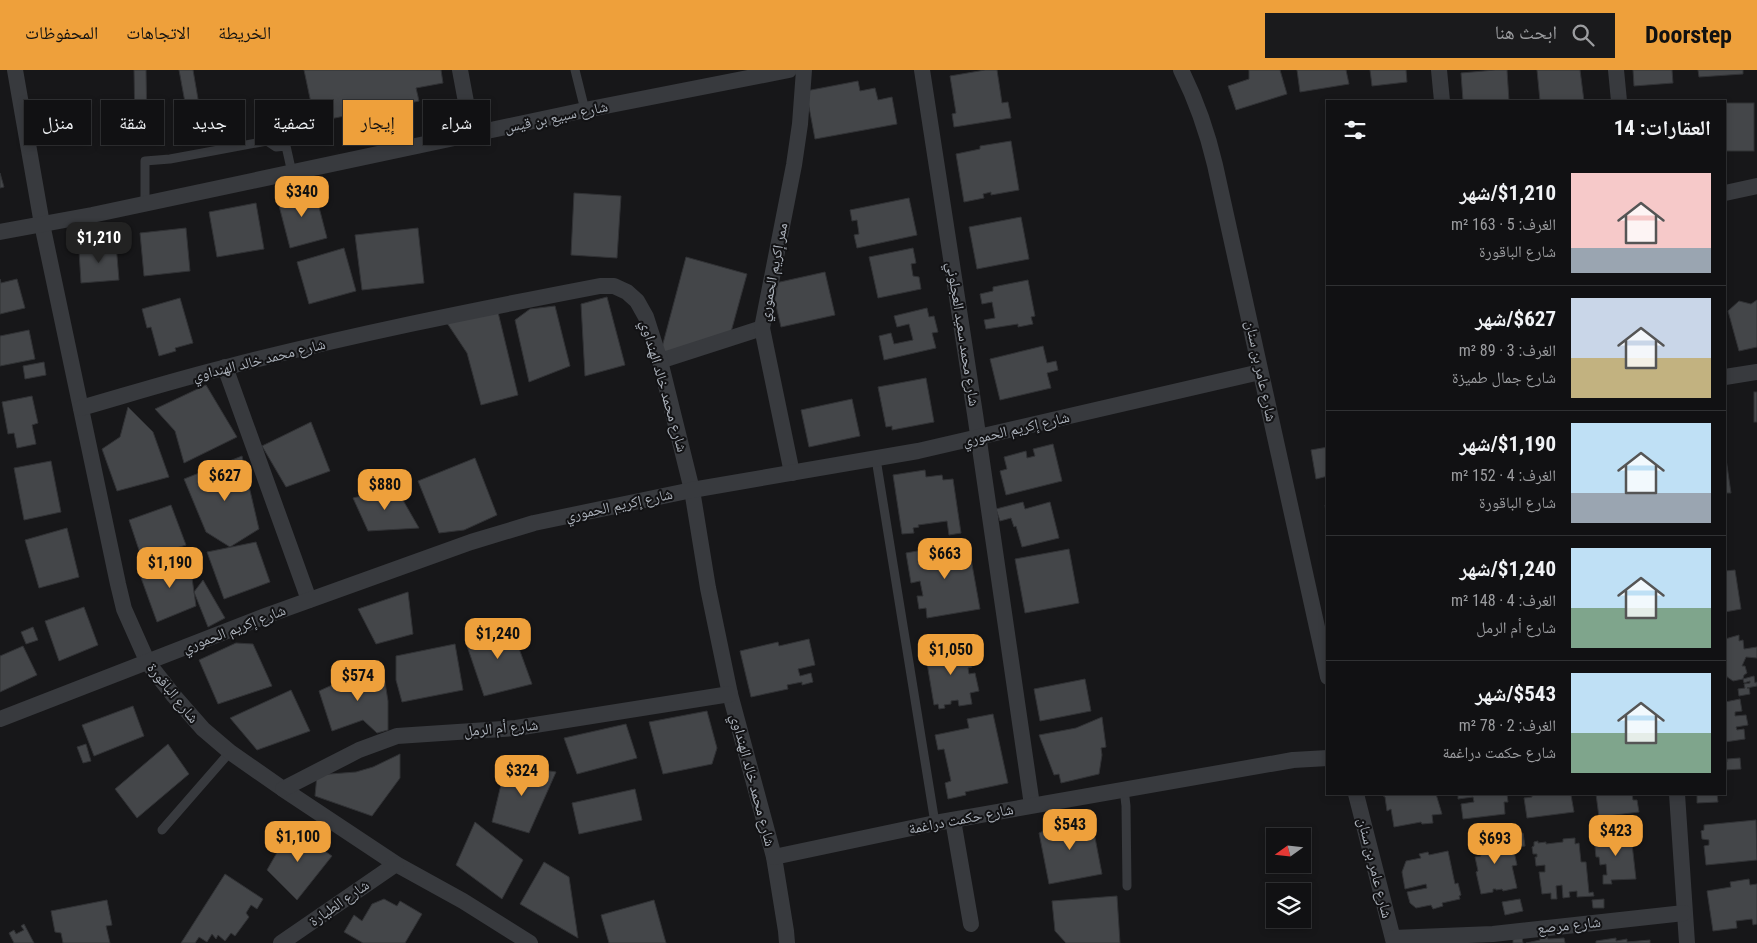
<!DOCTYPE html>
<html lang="ar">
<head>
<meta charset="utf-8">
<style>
  body { margin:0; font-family:"Roboto Condensed","Noto Naskh Arabic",sans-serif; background:#1a1a1c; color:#f1f3f6; direction:rtl; height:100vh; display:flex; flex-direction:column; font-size:19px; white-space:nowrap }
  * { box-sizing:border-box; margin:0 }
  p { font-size:16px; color:#9c9da0 }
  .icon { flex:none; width:28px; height:28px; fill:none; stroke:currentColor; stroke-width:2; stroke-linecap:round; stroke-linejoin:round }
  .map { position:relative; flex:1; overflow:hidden; direction:ltr }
  .sheet { position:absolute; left:1326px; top:30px; width:400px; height:695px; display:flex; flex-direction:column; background:#111113; border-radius:0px; box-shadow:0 2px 8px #0003,0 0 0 1px #303133; direction:rtl }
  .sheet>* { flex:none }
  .top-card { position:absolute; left:15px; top:30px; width:475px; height:45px; direction:rtl; display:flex; gap:10px }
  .needle { width:32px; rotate:255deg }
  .buttons { position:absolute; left:1266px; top:758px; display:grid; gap:10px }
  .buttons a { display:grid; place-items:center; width:45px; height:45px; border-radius:0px; background:#111113; box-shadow:0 2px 8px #0003,0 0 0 1px #303133; font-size:25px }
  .price { position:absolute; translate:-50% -42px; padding:0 11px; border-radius:10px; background:#eea03b; color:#111; font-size:16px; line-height:32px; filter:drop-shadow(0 1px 2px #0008) }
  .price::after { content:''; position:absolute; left:50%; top:30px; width:15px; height:11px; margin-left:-8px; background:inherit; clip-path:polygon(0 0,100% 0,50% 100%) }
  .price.selected { background:#222; color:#fff }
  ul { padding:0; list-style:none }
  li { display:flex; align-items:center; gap:15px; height:125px; padding:0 15px }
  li+li { border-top:1px solid #303133 }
  li span { display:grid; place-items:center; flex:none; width:140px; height:100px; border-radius:0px; color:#555 }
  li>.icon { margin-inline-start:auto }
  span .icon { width:60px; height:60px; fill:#fffc; stroke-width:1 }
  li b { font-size:21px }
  h2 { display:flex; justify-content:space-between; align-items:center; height:60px; padding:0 15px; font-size:21px }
  .chip { padding:0 18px; border-radius:0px; background:#111113; box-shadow:0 2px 8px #0003,0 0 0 1px #303133; font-size:18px; line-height:45px }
  .chip.selected { background:#eea03b; color:#111 }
  header { display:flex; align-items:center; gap:30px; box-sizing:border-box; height:70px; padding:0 25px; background:#eea03b; color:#111 }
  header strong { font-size:24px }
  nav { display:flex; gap:28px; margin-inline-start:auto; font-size:18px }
  .search { width:350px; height:45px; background:#1a1a1c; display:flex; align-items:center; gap:12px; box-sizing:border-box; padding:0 18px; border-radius:0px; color:#9c9da0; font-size:19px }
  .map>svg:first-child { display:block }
</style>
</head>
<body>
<header>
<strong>Doorstep</strong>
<div class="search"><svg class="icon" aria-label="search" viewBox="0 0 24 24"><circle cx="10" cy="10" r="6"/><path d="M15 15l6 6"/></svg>ابحث هنا</div>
<nav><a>الخريطة</a><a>الاتجاهات</a><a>المحفوظات</a></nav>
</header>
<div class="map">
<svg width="1757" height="873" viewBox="0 0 1757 873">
  <rect width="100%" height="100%" fill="#171719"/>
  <g fill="#444649" stroke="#313235">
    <path d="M134 0H146L147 59H135Z"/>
    <path d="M179 0H193L202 52 189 54Z"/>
    <path d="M304 0H441L443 13 416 18 419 31 315 52Z"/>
    <path d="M985 0H997L1002 33 1008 32 1011 48 954 57 952 44 956 43 950 6Z"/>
    <path d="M1249 0H1280L1287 24 1236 40 1228 16 1249 9Z"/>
    <path d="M1297 0H1346L1349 14 1300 22Z"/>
    <path d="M1370 0H1406L1407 12 1372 16Z"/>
    <path d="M1495 0H1507L1509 31H1463L1461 3Z"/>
    <path d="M1537 0H1580L1584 31H1540Z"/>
    <path d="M1633 0H1672L1673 13 1634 16Z"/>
    <path d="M1698 0H1743V4L1699 7Z"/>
    <path d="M858 11 860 21 875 18 878 30 892 27 897 54 815 69 806 21Z"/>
    <rect x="1725" y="33" width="29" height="48"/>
    <path d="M1011 71 1019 120 991 125V122L983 124 984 128 964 132 956 84 980 79V76Z"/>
    <path d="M0 103 4 117 0 118Z"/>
    <path d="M314 118 327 168 290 178 277 128Z"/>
    <path d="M574 123 621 126 617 188 571 185Z"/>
    <path d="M909 128 917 165 857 178 854 165 859 164 857 150 852 151 850 140Z"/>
    <path d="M256 133 264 179 217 187 209 142Z"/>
    <path d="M1021 147 1029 189 977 199 969 157Z"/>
    <path d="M186 158 190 201 144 206 140 163Z"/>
    <path d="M418 158 424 213 362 220 355 165Z"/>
    <path d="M116 174 119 210 81 213 79 181 83 177Z"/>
    <path d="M344 178 356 221 309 234 297 192Z"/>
    <path d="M913 178 916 193 911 194 913 206 919 207 921 219 878 228 869 187Z"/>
    <path d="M686 187 747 204 731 262 675 285 661 281Z"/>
    <path d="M825 202 835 245 781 257 771 214Z"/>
    <path d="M0 209 1 213 17 209 25 238 0 244Z"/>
    <path d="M1028 210 1035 246 1031 247 1033 254 1018 257V254L986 259 984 250 995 248 992 232 982 234 980 224 993 221V217Z"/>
    <path d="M607 227 625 295 585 306 581 234Z"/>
    <path d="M180 228 193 273 175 278 176 281 159 286 151 257 147 258 142 239Z"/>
    <path d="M1757 230V277L1739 281 1728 241 1739 231 1751 234Z"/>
    <path d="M555 236 570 296 529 312 515 250 530 239Z"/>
    <path d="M497 238 518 325 481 335 467 283 445 250Z"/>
    <path d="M927 238 929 247 934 246 938 262 932 263 936 278 884 290 879 266 891 263 894 274 913 270 909 254 897 257 894 246Z"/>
    <path d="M29 260 35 289 0 296V266Z"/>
    <path d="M1043 276 1047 293 1056 291 1058 300 1047 303 1051 318 1000 330 990 289Z"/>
    <path d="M44 292 46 305 25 309 23 296Z"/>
    <path d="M926 308 934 352 892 360V356L886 357 878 317Z"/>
    <path d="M206 315 237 367 184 393 175 361 155 339Z"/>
    <rect x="1754" y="322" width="3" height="30"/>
    <path d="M32 326 38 353 32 355 36 374 17 378 14 363 8 364 2 332Z"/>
    <path d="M852 329 860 366 809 377 801 340Z"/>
    <path d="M128 337 153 362 169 407 117 421 102 379 120 367Z"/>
    <path d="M311 352 330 401 286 417 262 376Z"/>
    <path d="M1053 374 1062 411 1006 425 1000 401 1007 399 1004 387 1026 381 1027 388 1035 386 1033 379Z"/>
    <path d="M1328 377V406L1316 409 1311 380Z"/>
    <path d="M1725 382 1731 423H1725Z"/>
    <path d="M242 386 259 459 230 477 206 462 184 409Z"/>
    <path d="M475 388 497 445 464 460 439 463 418 411Z"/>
    <path d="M51 391 61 442 24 450 14 398Z"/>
    <path d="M925 400 926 407 942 405 943 410 953 409 961 463 949 465 947 451 918 455 919 457 913 458 914 463 902 464 893 405Z"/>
    <path d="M396 418 419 458 368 461 353 428Z"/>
    <path d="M1023 432 1025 439 1050 432 1059 468 1022 477 1016 456 1014 457 1011 448 1000 451 996 439Z"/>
    <path d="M171 435 186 475 142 489 129 450Z"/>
    <path d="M1325 435H1328V455Z"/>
    <path d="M67 458 79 507 39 518 25 470Z"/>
    <path d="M256 472 270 512 224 529 207 482Z"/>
    <path d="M968 472 980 539 927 548 926 538 919 539 917 526H923L920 511 911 513 906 483Z"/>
    <path d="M1069 479 1079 533 1025 543 1015 489Z"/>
    <path d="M189 487 196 536 157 552 140 505Z"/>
    <path d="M1735 500 1741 539 1725 542V501Z"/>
    <path d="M203 510 225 548 208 557 194 522Z"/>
    <path d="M408 522 413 564 376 574 358 539Z"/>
    <path d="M84 537 98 575 59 591 45 551Z"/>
    <path d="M509 551 532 614 484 626 465 570Z"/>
    <path d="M33 557 38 570 26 574 21 562Z"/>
    <path d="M1739 565V571L1743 570 1744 579 1757 577V588L1746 587 1742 596H1745L1747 603 1744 605 1743 609 1733 611 1726 606 1725 569Z"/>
    <path d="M809 569 815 595 798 599 800 606 811 603 813 612 802 615V612L787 615 788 619 751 627 740 581 778 572 779 576Z"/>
    <path d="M236 573 253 574 272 616 218 634 199 590Z"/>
    <path d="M455 574 463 620 402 632 396 610V586Z"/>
    <path d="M965 575 966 582 969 581 972 597 968 598 969 604 975 603 979 621 970 623 972 634 959 636 958 630 951 631V634L944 635 945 638 939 639 938 634 934 635 925 581Z"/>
    <path d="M23 576 37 605 0 622V586Z"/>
    <path d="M383 600 388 631V660L377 663 363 650 332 661 319 621 352 606Z"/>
    <path d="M1754 606 1755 613 1757 612V616L1747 618H1749L1750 624 1739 626 1738 619 1745 618 1744 614 1750 613V611L1744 613 1743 609Z"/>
    <path d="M1085 609 1091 641 1040 651 1034 619Z"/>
    <path d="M291 620 310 661 257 680 230 648Z"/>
    <path d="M1740 629 1742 641 1735 642V646L1746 645 1748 655 1736 657 1737 660 1744 659 1745 669 1725 672V632Z"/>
    <path d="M133 636 144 666 94 686 82 655Z"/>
    <path d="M707 641 717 678 712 694 663 704 649 652Z"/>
    <path d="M993 644 1008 713 965 722 966 725 948 729 945 713 951 711 944 679 938 680 935 665 969 658 967 649Z"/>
    <path d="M1102 647 1106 677 1101 678 1102 685 1099 704 1061 713 1059 704 1054 705 1039 665 1076 658Z"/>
    <path d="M626 654 637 688 577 704 564 668Z"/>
    <path d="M86 674 91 691 83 693 77 677Z"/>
    <path d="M168 674 189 704 137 748 115 719Z"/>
    <path d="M400 684V708L372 746 315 726 317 705 356 702 373 697Z"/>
    <path d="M1740 688 1741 699 1725 700V692H1727V689Z"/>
    <path d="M506 694 556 702 529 763 492 752Z"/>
    <path d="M635 719 642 750 579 764 572 733Z"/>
    <path d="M1380 724H1436L1442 744 1432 745 1433 753 1422 754 1421 752 1394 757 1391 739 1387 741 1385 727Z"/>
    <path d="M1458 724H1507L1508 732H1504L1505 744 1463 749 1461 734 1474 732 1473 727 1458 729Z"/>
    <path d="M1532 724H1577L1571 725 1574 742 1527 748 1524 728 1532 727Z"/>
    <path d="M1596 724H1632L1633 730H1637L1639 742 1599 747Z"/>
    <path d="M1697 724H1717L1718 732 1697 733Z"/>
    <path d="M1071 749 1092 752 1102 804 1049 814 1039 763Z"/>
    <path d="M1756 750 1757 790 1706 795 1704 776 1709 775V770L1702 769 1701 761 1704 760V755Z"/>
    <path d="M475 752 523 790 502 829 456 795Z"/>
    <path d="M291 758 332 786 297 830 267 800Z"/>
    <path d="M1627 762H1632L1633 771 1628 772 1629 774H1632L1636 809 1611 810 1612 814H1603V805H1607L1606 794 1600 795 1599 787H1596L1594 767 1623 764 1627 765Z"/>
    <path d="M1523 763 1525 776 1514 778 1512 766Z"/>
    <path d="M1496 767V770L1507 767 1510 777H1513L1517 795 1512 796 1517 818 1503 821 1502 819 1496 820V819H1493V822L1481 824 1476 802 1478 801 1475 787 1481 786 1479 777 1475 780 1473 772Z"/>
    <path d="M1575 768V774L1579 773 1581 792H1586L1589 823 1593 822 1594 826 1577 827V821L1569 822 1570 827 1563 828 1562 815 1556 816 1557 829H1551V823L1542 824 1539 802H1545V795L1536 796 1535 787H1537V784H1533L1532 777 1534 776V772L1538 771V773L1546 772V774L1563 772V769Z"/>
    <path d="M1448 781 1455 814 1458 813 1461 825 1459 826 1460 829 1442 833 1443 836 1433 839 1431 835 1416 838 1410 833 1407 822 1427 818 1426 814 1405 819 1402 802 1406 791 1421 788 1419 784 1428 782 1429 785Z"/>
    <path d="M544 792 569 807 578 868 520 834Z"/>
    <path d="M225 804 263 829 257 839 251 835 246 843 249 847 235 866 231 863 225 871 218 865 216 869 212 864 207 872 199 867 195 873H181Z"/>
    <path d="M1749 809 1750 815 1757 814V854L1753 855 1752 849 1736 851 1737 858 1713 861 1707 821 1731 817 1730 812Z"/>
    <path d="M1117 826 1120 873H1066L1055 861 1052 831Z"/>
    <path d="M384 829 397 836 400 831 422 844 405 873H363L344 862 354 845 362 851 372 834Z"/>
    <path d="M1520 829 1523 841 1505 845 1502 832Z"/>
    <path d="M1604 829V838H1593L1592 830Z"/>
    <path d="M107 830 112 855 106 856 110 873H63L61 863 55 862 51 841Z"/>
    <path d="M654 830 666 873H609L601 845Z"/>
    <path d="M24 854 34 873H14L9 863 14 860 16 864 24 860 21 856Z"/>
    <path d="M1547 866 1548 869 1564 868 1565 873H1526L1540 870V867Z"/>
    <path d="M1522 867 1523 873H1513V869Z"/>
    <path d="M1616 868V871L1627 869V872L1650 870V873H1596V871Z"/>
  </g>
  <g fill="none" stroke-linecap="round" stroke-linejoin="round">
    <g stroke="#383a3e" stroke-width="9">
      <path d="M575 0 585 40"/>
      <path d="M145 134V91L170 89 267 71 276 77 286 76 292 103"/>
      <path d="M876 389 935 753"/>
      <path d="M1124 719 1126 736 1127 816"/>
      <path d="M162 760 230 682"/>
    </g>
    <g stroke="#383a3e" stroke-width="16">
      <path d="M15 0 42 154 118 514 124 539 148 593 174 626 203 659 230 682 283 719 396 794 463 831 530 873"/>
      <path d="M460 0 472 64"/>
      <path d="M922 0 975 344 1032 735"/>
      <path d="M1181 0C1197 32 1207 61 1215 95L1328 607"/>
      <path d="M1439 0 1442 31"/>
      <path d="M1616 0 1619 31"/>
      <path d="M1725 123 1757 116"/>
      <path d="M0 162 92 145 585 40 789 0"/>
      <path d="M660 291 762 258"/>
      <path d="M225 297 309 530"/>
      <path d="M1725 307 1757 302"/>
      <path d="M81 338C130 324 178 309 227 297 350 265 475 240 600 216H614L627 222 637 231 646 247 660 291 692 420 708 518 730 624 774 787 786 861 787 873"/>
      <path d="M792 403 762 258 794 95 800 54 804 0"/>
      <path d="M0 649 268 545 471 472 534 453 692 420 918 381 1260 302"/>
      <path d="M283 719 359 680 397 666 516 658 730 624"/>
      <path d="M1356 724 1394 873"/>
      <path d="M1677 724 1687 873"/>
      <path d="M953 750 971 854"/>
      <path d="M774 787 935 753 1293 690 1328 688"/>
      <path d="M1393 868 1493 864 1684 843"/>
      <path d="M281 873 396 794"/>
    </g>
  </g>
  <g text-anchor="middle" stroke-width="4" stroke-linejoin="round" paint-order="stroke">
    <g font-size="15" fill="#aab0b9" stroke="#121214">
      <text transform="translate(556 47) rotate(-12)" y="5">شارع سبيع بن قيس</text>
      <text transform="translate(773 202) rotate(-79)" y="5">ممر إكريم الحموري</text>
      <text transform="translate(963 264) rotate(81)" y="5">شارع محمد سعيد العجلوني</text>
      <text transform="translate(259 290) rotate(-14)" y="5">شارع محمد خالد الهنداوي</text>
      <text transform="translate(1261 301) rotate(78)" y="5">شارع عامر بن سنان</text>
      <text transform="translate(664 316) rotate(74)" y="5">شارع محمد خالد الهنداوي</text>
      <text transform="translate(1016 359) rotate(-13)" y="5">شارع إكريم الحموري</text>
      <text transform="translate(619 435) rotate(-12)" y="5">شارع إكريم الحموري</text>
      <text transform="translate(234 559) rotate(-21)" y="5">شارع إكريم الحموري</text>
      <text transform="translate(173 623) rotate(51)" y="5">شارع الباقورة</text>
      <text transform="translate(501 658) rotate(-5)" y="5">شارع أم الرمل</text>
      <text transform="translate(753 710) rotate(75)" y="5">شارع محمد خالد الهنداوي</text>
      <text transform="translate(961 749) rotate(-11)" y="5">شارع حكمت دراغمة</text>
      <text transform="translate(1375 798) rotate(76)" y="5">شارع عامر بن سنان</text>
      <text transform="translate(339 833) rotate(-35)" y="5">شارع الطيارة</text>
      <text transform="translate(1569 855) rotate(-6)" y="5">شارع مرصع</text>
    </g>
  </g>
</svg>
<div class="buttons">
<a><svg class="needle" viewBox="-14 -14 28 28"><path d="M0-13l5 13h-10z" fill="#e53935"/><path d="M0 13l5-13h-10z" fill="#9c9da0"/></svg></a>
<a><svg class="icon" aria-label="layers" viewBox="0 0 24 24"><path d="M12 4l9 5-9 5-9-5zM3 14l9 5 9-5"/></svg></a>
</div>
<b class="price" style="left:302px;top:148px">$340</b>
<b class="price selected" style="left:99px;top:194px">$1,210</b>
<b class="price" style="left:225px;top:432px">$627</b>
<b class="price" style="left:385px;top:441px">$880</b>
<b class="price" style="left:945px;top:510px">$663</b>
<b class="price" style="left:170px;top:519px">$1,190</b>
<b class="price" style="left:498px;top:590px">$1,240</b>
<b class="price" style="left:951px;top:606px">$1,050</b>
<b class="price" style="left:358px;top:632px">$574</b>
<b class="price" style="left:522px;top:727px">$324</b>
<b class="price" style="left:1070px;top:781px">$543</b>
<b class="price" style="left:1616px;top:787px">$423</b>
<b class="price" style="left:298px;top:793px">$1,100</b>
<b class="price" style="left:1495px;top:795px">$693</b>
<div class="top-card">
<a class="chip">شراء</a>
<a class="chip selected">إيجار</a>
<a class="chip">تصفية</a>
<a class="chip">جديد</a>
<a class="chip">شقة</a>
<a class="chip">منزل</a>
</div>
<section class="sheet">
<h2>العقارات: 14<svg class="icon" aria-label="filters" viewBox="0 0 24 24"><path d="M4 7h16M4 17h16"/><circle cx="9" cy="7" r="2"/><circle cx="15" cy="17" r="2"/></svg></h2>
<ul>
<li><span style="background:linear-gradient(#f6c9c9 75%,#9aa5b1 0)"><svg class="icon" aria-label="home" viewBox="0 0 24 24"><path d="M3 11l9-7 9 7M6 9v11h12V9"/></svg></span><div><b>$1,210/شهر</b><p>الغرف: 5 · 163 m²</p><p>شارع الباقورة</p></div></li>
<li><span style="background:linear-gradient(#c9d6e8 60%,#c2b280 0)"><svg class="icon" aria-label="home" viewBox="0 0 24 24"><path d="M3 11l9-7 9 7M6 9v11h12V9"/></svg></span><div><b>$627/شهر</b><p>الغرف: 3 · 89 m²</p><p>شارع جمال طميزة</p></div></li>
<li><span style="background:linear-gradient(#bfe0f5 70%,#9aa5b1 0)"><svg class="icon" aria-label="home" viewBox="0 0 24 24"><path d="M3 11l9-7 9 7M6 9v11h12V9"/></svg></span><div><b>$1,190/شهر</b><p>الغرف: 4 · 152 m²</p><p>شارع الباقورة</p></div></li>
<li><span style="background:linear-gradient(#bfe0f5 60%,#7fa58c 0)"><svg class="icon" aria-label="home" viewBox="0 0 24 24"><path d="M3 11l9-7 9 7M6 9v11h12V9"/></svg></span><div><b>$1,240/شهر</b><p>الغرف: 4 · 148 m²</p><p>شارع أم الرمل</p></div></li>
<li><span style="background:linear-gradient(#bfe0f5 60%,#7fa58c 0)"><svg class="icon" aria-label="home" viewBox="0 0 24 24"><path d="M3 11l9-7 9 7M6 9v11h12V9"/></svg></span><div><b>$543/شهر</b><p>الغرف: 2 · 78 m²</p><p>شارع حكمت دراغمة</p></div></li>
</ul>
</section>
</div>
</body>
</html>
